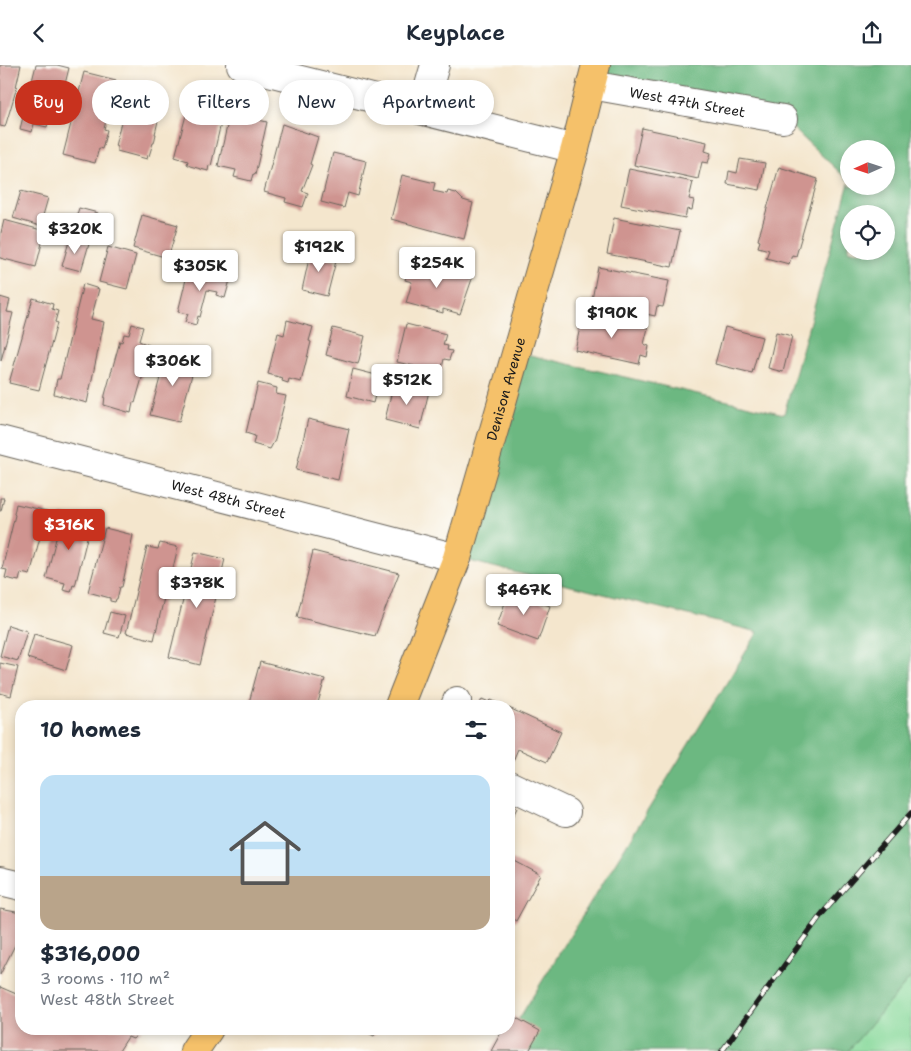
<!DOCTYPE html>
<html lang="en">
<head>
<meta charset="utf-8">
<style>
  body { margin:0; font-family:"Shantell Sans",sans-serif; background:#f6f6f7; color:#1f2937; height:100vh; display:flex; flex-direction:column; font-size:19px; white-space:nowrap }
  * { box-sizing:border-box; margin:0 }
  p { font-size:16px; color:#747a83 }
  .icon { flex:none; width:28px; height:28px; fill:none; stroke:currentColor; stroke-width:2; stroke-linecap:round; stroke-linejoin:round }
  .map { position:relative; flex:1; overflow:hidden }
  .details { position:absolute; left:15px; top:635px; width:500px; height:335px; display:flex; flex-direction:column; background:#fff; border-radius:20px; box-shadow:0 2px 8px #0003 }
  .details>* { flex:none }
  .banner { position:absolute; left:15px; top:15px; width:500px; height:45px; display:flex; gap:10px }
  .needle { width:32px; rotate:267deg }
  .tools { position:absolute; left:840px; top:75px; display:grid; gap:10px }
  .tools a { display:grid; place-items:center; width:55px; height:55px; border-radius:50%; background:#fff; box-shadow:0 2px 8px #0003; font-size:25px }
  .price { position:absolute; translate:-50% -42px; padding:0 11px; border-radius:5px; background:#fff; color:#222; font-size:16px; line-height:32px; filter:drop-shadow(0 1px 2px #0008) }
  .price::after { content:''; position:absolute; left:50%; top:30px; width:15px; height:11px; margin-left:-8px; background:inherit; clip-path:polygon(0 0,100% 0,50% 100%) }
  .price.selected { background:#c8321e; color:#fff }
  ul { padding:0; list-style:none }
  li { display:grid; align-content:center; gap:10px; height:265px; padding:0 25px }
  li span { display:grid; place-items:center; height:155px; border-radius:15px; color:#555 }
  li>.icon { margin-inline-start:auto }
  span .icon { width:90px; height:90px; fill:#fffc; stroke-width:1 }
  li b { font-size:21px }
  h2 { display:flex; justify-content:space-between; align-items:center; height:60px; padding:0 25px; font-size:21px }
  .chip { padding:0 18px; border-radius:22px; background:#fff; box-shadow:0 2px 8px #0003; font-size:18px; line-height:45px }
  .chip.selected { background:#c8321e; color:#fff }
  header { display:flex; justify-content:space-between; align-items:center; height:65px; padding:0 25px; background:#fff; font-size:22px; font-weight:600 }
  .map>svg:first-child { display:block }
</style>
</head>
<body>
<header><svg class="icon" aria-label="back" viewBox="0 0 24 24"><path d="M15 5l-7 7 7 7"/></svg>Keyplace<svg class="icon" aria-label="share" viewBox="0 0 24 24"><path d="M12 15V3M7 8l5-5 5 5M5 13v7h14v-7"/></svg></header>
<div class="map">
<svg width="911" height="986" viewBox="0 0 911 986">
  <rect width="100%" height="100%" fill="#fdfcf7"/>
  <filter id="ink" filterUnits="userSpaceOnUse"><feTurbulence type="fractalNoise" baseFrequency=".02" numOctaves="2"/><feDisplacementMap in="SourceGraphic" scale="10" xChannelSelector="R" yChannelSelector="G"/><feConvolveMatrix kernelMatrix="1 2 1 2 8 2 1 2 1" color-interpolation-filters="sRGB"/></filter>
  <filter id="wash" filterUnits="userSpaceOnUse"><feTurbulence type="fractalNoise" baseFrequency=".0096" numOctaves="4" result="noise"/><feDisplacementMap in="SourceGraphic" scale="20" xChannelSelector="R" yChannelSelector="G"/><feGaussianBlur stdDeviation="1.12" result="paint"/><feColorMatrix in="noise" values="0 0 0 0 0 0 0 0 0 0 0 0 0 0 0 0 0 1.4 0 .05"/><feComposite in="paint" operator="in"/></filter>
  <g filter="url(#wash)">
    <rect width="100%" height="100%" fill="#f4e6cd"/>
    <path fill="#85d899" stroke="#507a5a" d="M911 912V986H848Z"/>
    <path fill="#6cb881" stroke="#446a4e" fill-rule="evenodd" d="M596 0H911V912L848 986H499L758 567 457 493 517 287 784 349 849 118V121H886V84H849V116L783 54 591 20ZM849 149H886V186H849Z"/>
    <g id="blocks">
      <g fill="#cf9490">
        <path d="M0 0H21L16 22H17L5 62 0 61Z"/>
        <path d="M36 0H57L69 3 56 55 49 53 47 62 34 59 32 67 20 64Z"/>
        <path d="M84 7 116 15 104 64 107 65 102 84 99 83 95 98 63 90Z"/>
        <path d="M129 25 163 34 155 69H156L154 78H153L149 91 148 90 147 94 117 86V82L115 81Z"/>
        <path d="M191 43 218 50 217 57 221 58 211 101 209 100 208 106 190 101 187 99 188 96 175 92 186 50 189 51Z"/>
        <path d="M230 48 267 57 255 110 253 109 251 116 234 112 236 105 218 101Z"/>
        <path d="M282 59 318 72 310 99 312 100 302 126 308 128 303 142 285 137 286 133 264 127Z"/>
        <path d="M642 63 707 77 705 86 711 88 708 98 702 97 698 114 634 100Z"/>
        <path d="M333 88 366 96 358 131 348 128 344 143 321 137Z"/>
        <path d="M740 94 765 98 760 125 727 119 729 106 737 108Z"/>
        <path d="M779 102 818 114 796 191 792 190 789 199 766 193 769 185 758 182 760 176 758 175Z"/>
        <path d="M629 104 693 117 689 134 694 135 692 145 687 144 685 153 621 140Z"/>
        <path d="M402 110 435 118 433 126 447 129 448 126 456 128 463 135 473 138 464 174 391 154Z"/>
        <path d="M21 126 48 133 40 161 13 153Z"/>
        <path d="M79 143 98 148 92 172 72 166Z"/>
        <path d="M142 150 178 160 168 193 133 183Z"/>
        <path d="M614 153 680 166 672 202 607 189Z"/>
        <path d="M4 155 45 166 36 202 0 193V172Z"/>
        <path d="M70 173 89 179 81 206 62 201Z"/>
        <path d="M316 181 326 183 323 193 336 196 327 231 302 225 310 189 314 190Z"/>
        <path d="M108 182 136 190 127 224 99 217Z"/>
        <path d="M411 197 465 210 464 212 472 214 460 249 443 244V248L406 238 412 217 405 215Z"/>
        <path d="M189 202 220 210 219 212 230 215 225 233 216 230 217 227 207 225 200 252 198 251 196 260 185 257 188 249 178 247Z"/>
        <path d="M598 202 669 216 663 242 657 241 655 251 601 239 602 237 592 235Z"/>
        <path d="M83 219 99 224 91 254 104 257 87 338 54 329 57 314H60Z"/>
        <path d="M0 232 10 235 7 247 13 248 1 296Z"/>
        <path d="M33 233 53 239 52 244 58 246 55 257 57 258 39 325 9 318Z"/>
        <path d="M583 249 648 263 644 279 649 281 647 292 641 290 639 299 575 285Z"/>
        <path d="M287 255 313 262 309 276 311 277 301 317 289 314 288 318 282 316 283 313 268 309 278 268 284 270Z"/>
        <path d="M132 259 143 262 139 276 151 281 135 338 133 337 131 348 104 340 105 330 120 276 122 277 124 269 129 270Z"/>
        <path d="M406 259 446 269 443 280 448 281 447 285 452 286 449 295 444 294 441 308 420 303V307L412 305 414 301 397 297Z"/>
        <path d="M725 262 762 272 752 308 715 299Z"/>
        <path d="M333 263 365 271 358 299 326 290Z"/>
        <path d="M776 267 792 271 783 307 768 303Z"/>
        <path d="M167 287 196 295 179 357 150 350Z"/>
        <path d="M353 304 380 311 373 338 347 331Z"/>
        <path d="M394 317 429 326 420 364 385 355Z"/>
        <path d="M258 318 277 323 276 329 286 331 275 375 270 384 253 379 255 371 246 368Z"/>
        <path d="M308 354 349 364 338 415 296 405Z"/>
        <path d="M0 433H4L1 446H0Z"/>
        <path d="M16 439 47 446 30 510 21 508 19 516 5 513 7 505 2 504 15 450 14 449Z"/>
        <path d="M62 450 91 457 75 521 73 520 71 527 63 525 65 518 46 513Z"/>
        <path d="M105 463 133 470 122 522H120L117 534H116L115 537 110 536V533L88 527Z"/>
        <path d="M160 478 178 482 168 524 171 525 169 534 164 533 154 575 126 568 147 482 158 484Z"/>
        <path d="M313 486 399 508 375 571 297 552Z"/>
        <path d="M195 487 225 494 200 600 169 592Z"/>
        <path d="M509 526 550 541 538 576 497 561Z"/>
        <path d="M110 547 125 551 119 572 104 568Z"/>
        <path d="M8 560 27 566 18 596 0 591Z"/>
        <path d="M34 569 73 580 66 605 27 593Z"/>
        <path d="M260 597 325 614 317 641H248Z"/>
        <path d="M0 598 18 602 11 631 0 628Z"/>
        <path d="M482 634 489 637 491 635 505 641H479Z"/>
        <path d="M509 643 561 667 547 697 518 684 512 698 509 697Z"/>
        <path d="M509 739 517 743 509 759Z"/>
        <path d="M509 793 541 810 516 856 509 852Z"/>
        <path d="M0 844 21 848V868L0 910Z"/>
        <path d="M0 922 21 931V964H142L133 974 128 972 119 986H0Z"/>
        <path d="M511 950 540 966 529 986H491L503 964H509V953Z"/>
        <path d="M360 964H378L374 971Z"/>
      </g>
    </g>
  </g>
  <g filter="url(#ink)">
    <use href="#blocks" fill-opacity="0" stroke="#68635a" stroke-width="1"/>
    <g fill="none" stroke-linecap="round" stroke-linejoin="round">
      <g stroke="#68635a" stroke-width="30">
        <g id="minor">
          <path d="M241 0 575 84"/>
          <path id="s1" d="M591 20 783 54"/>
          <path d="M422 45 435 0"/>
          <path id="s2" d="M0 375 457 493"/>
          <path d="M455 641 457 636"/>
          <path d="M509 720 566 747"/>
          <path d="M0 816 21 821"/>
        </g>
      </g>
      <g stroke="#68635a" stroke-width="30">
        <g id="major">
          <path id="s3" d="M399 641 457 493 575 84 596 0"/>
          <path d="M194 986 209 964"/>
        </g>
      </g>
      <use href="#minor" stroke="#fff" stroke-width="28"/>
      <use href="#major" stroke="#f5c16b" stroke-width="28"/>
      <g stroke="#1c1c1c" stroke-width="5.5">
        <path id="rail" d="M722 986 821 850 911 748"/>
      </g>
      <use href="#rail" stroke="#fdfcf7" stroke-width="4" stroke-dasharray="11" stroke-linecap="butt"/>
    </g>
  </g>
  <g text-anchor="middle" stroke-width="4" stroke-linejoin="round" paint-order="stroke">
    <g font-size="14" fill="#1c1c1c" stroke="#fdfcf7">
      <text dy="5" stroke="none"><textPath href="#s1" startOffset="98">West 47th Street</textPath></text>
      <text dy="5" stroke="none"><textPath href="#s3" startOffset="335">Denison Avenue</textPath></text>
      <text dy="5" stroke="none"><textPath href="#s2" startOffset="236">West 48th Street</textPath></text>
    </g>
  </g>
</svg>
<div class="tools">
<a><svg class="needle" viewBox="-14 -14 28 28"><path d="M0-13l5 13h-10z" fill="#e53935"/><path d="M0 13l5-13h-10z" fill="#747a83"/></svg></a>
<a><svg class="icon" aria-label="locate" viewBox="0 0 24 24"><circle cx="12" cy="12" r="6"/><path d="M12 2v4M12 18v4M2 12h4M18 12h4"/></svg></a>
</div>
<b class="price" style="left:75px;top:190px">$320K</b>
<b class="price" style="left:319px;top:208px">$192K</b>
<b class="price" style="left:437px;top:224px">$254K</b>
<b class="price" style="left:200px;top:227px">$305K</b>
<b class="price" style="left:612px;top:274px">$190K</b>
<b class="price" style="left:173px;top:322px">$306K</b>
<b class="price" style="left:407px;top:341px">$512K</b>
<b class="price selected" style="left:69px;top:486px">$316K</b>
<b class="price" style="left:197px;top:544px">$378K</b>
<b class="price" style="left:524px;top:551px">$467K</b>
<div class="banner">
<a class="chip selected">Buy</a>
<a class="chip">Rent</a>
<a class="chip">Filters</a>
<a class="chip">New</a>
<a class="chip">Apartment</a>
</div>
<section class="details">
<h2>10 homes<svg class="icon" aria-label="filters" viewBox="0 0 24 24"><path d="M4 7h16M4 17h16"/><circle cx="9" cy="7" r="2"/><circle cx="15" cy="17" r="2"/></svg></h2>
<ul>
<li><span style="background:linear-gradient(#bfe0f5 65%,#b9a48a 0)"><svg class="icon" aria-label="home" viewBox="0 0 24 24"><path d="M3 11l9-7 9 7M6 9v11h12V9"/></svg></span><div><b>$316,000</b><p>3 rooms · 110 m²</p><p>West 48th Street</p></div></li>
</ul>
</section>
</div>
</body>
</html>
